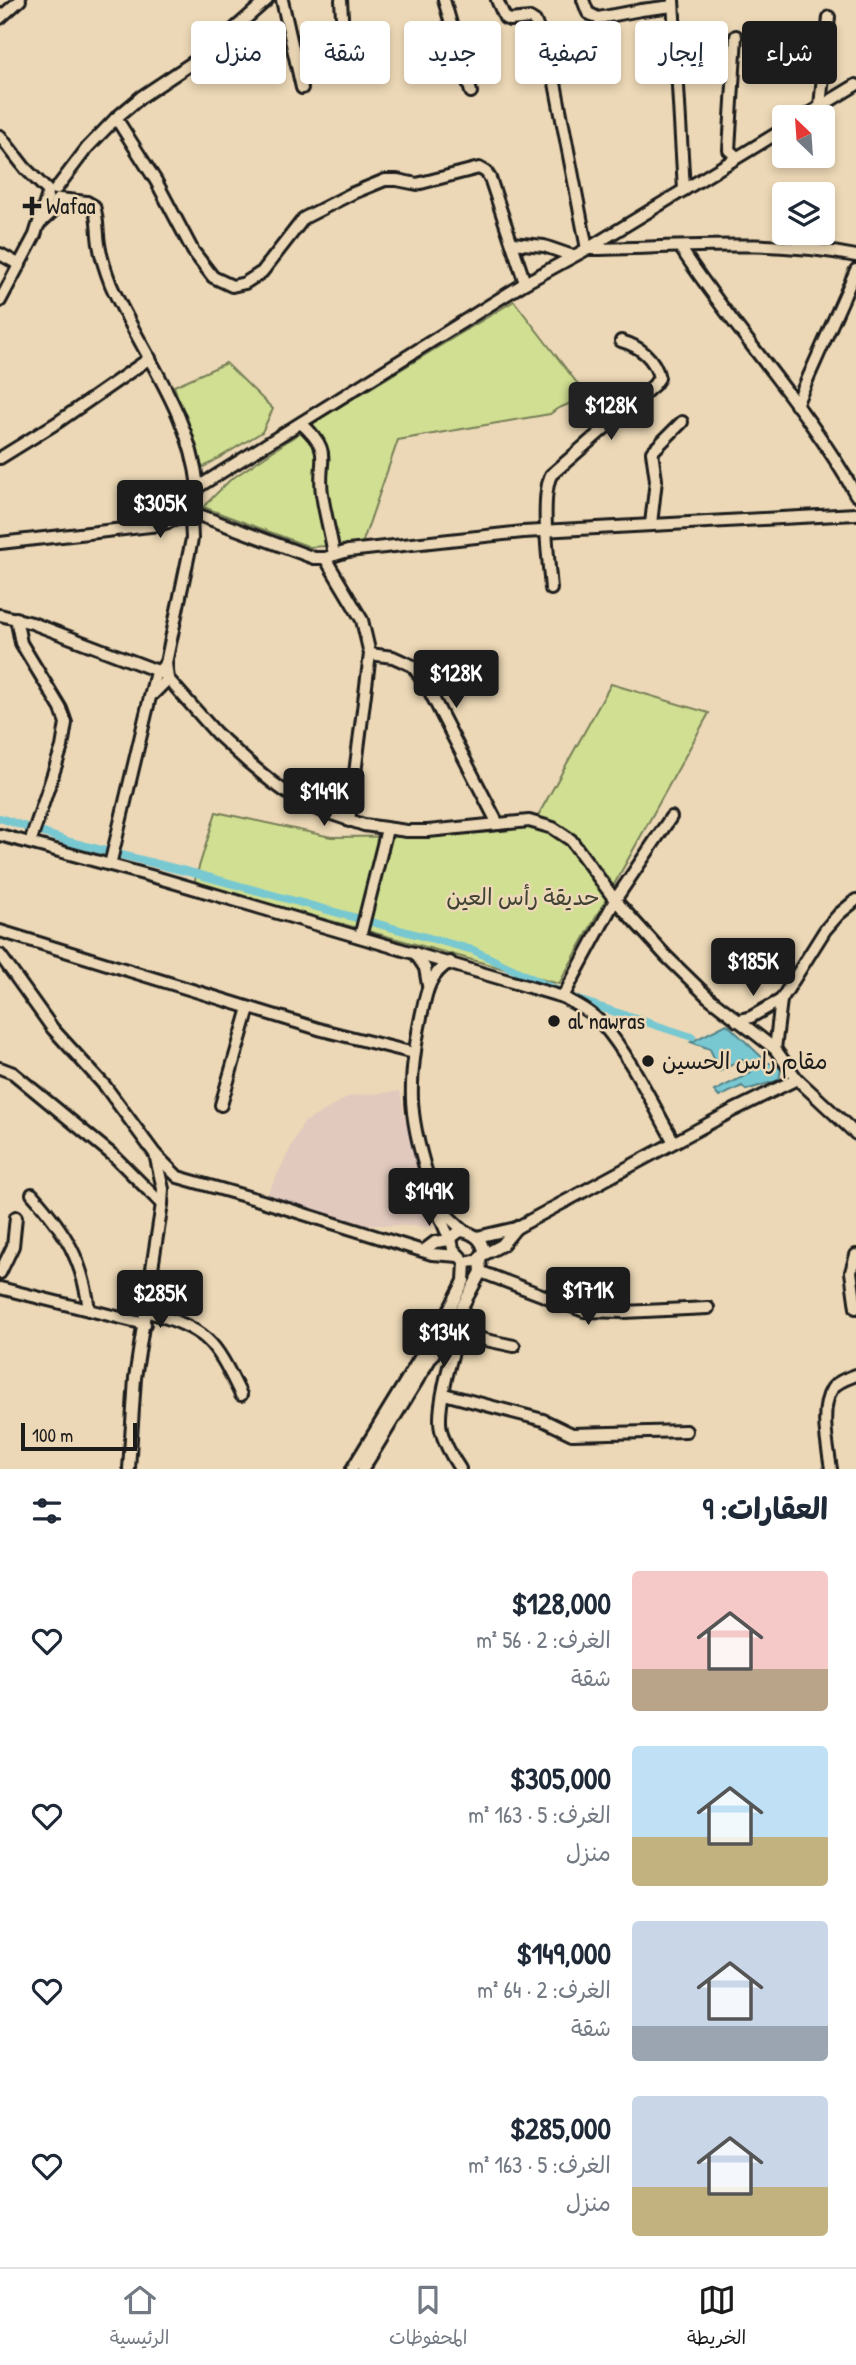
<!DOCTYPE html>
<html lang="ar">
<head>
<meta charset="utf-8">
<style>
  body { margin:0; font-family:"Patrick Hand","Playpen Sans Arabic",sans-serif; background:#f6f6f7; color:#1f2937; direction:rtl; height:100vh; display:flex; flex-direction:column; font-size:26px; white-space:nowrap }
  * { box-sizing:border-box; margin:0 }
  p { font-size:23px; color:#747a83 }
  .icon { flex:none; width:38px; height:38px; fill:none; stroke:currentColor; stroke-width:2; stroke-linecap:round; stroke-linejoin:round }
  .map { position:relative; height:1469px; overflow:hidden; direction:ltr }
  .panel { display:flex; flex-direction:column; background:#fff; flex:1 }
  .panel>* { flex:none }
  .guide { position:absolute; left:21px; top:21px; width:816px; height:63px; direction:rtl; display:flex; gap:14px }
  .needle { width:46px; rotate:335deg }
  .tools { position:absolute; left:772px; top:105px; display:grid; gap:14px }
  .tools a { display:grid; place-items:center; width:63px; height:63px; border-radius:7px; background:#fff; box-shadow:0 4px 10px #0003; font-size:35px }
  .scale { position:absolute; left:21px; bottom:18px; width:116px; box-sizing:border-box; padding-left:7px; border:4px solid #1c1c1c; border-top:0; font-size:19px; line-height:24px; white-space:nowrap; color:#1c1c1c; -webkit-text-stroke:5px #ecd8b6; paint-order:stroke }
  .price { position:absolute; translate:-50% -60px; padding:0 16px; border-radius:7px; background:#1c1c1c; color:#fff; font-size:23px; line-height:46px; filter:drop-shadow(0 2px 4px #0008) }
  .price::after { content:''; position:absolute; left:50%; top:42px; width:21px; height:16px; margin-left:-10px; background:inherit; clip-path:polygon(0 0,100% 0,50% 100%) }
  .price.active { background:#222; color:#fff }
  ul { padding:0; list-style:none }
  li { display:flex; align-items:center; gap:21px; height:175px; padding:0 28px }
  li span { display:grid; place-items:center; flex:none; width:196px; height:140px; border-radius:7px; color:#555 }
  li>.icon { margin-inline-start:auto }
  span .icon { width:84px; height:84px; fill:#fffc; stroke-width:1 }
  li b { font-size:30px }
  h2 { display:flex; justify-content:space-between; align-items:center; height:84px; padding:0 28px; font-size:30px }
  .chip { padding:0 24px; border-radius:7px; background:#fff; box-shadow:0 4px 10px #0003; font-size:24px; line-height:63px }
  .chip.active { background:#1c1c1c; color:#fff }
  .dock { display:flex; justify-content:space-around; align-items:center; height:98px; border-top:2px solid #e0e1e3; background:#fff; font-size:19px; color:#747a83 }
  .dock a { display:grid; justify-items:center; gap:4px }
  .dock .active { color:#1c1c1c }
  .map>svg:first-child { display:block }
</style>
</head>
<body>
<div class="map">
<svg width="856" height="1469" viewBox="0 0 856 1469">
  <rect width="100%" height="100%" fill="#ecd8b6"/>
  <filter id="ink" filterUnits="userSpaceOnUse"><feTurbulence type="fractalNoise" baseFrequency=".0143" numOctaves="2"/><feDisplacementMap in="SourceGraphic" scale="14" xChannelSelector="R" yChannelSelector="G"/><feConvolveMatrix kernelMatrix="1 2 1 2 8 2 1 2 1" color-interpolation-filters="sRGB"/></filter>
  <g filter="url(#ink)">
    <path fill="#e1c9be" d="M400 1091 404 1114 432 1219V1227L362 1224 267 1195 303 1123 350 1096Z"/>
    <g fill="#d1df92" stroke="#767e57" stroke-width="2">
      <path d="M514 301 587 396 557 409 550 414 398 440 362 544 310 547 203 507 230 480 323 417Z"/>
      <path d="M226 363 273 409 262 432 202 468 174 386Z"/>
      <path d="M611 684 709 713 559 984 194 883 216 812 331 837 439 836 535 821Z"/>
    </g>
    <path fill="#78c8d2" stroke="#538389" stroke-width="2" d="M727 1024 768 1063H772L781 1069 779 1080 746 1090 742 1086 719 1097 714 1091 751 1073 742 1059 720 1071 710 1049 691 1042Z"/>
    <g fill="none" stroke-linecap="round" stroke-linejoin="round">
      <path stroke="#78c8d2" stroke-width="8" d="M0 818 70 842 193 873 473 950 575 999 692 1037"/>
      <g stroke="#1c1c1c" stroke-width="16">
        <g id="minor">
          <path d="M282 0 302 88"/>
          <path d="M341 0 343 34 351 62"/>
          <path d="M444 0 471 92"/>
          <path d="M497 0 505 18 510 20 530 18 535 21 538 29 555 83 587 249C680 248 764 238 856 256"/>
          <path d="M583 0 588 13 598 18 641 10 673 6"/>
          <path d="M673 0 684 190"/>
          <path d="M0 18 20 0"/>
          <path d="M736 36 729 150 737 157"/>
          <path d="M820 106 829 17"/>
          <path d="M803 117 856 85"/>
          <path d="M116 118 156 181 193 251 213 277 232 286 245 283 262 272 304 218 351 194 385 180H397L417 184 479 168 486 172 490 178 525 283"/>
          <path d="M0 136 25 168 48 191"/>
          <path d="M56 189 87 148 116 118 141 97 207 53 267 0"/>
          <path d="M59 199 87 202 94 206C98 218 97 231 99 244 101 258 106 272 111 285 141 352 190 412 198 487"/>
          <path d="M40 223 53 211 56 201"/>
          <path d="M512 243 544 246 573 256"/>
          <path d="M680 247C735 332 807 406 856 495"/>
          <path d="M0 254 20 265"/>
          <path d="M0 301 35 235 47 197"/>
          <path d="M796 405 856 270"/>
          <path d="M301 423C335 454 317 458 322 494 325 515 331 535 334 555"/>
          <path d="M0 458 58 422 150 358"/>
          <path d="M192 502 198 487 225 470 525 283 587 249 784 129"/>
          <path d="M196 514 314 558H325L348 551 523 532 856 514"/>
          <path d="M651 524 656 480 652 452 682 422"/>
          <path d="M130 526 156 511 183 503"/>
          <path d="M0 543 159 525 184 517"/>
          <path d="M325 558 362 620 370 654 349 821"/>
          <path d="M551 589C549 563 540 498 551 475L654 385 659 378C655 358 639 346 621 341"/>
          <path d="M0 615 32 623 163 673 216 733 249 763 272 782 297 800 317 809 364 825 407 831H428L529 821 553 828 571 840 615 900 666 956 708 997 775 1049 797 1079 856 1134"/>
          <path d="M16 618 21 643 61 709 66 723 62 747 30 843"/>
          <path d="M370 654 393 657 413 666 430 692 498 824"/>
          <path d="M153 694 168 679 166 663 192 539 191 518"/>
          <path d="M0 835 162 879 563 997C577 1005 592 1012 603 1025 630 1056 653 1105 674 1142"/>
          <path d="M110 865 155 676 166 663"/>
          <path d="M0 931 322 1030 414 1053"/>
          <path d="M360 937 387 829"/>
          <path d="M415 953 425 968 428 985"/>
          <path d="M0 955 53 1029 105 1086 155 1154 178 1177 259 1200 432 1254 459 1256"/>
          <path d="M450 962C428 975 426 994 421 1017 406 1089 409 1120 432 1190 437 1207 441 1224 451 1240"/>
          <path d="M563 997 615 900 671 817"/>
          <path d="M737 1021 751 1017 781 1000 825 930 839 914 856 900"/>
          <path d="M775 1049 781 1000"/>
          <path d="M0 1068 13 1073 115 1157 162 1204"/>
          <path d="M221 1105 249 1008"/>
          <path d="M32 1194C65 1231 83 1260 89 1310"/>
          <path d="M437 1206 464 1231"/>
          <path d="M460 1231C472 1232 483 1239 484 1252L477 1261 465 1262 453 1249 451 1238Z"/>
          <path d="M477 1237 516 1228 734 1110 797 1079"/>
          <path d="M423 1251 435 1242 450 1240"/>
          <path d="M483 1255 502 1245 516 1228"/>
          <path d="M856 1255 851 1272 856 1308"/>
          <path d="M481 1272 584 1311 624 1312 708 1308"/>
          <path d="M0 1273 13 1246 16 1217"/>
          <path d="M0 1288 145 1324"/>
          <path d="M146 1311C208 1331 213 1337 241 1395"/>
          <path d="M458 1334 514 1346"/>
          <path d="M444 1394 543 1420 572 1434 686 1431"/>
          <path d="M129 1469 135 1378 162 1204 163 1189 155 1154"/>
          <path d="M352 1469 448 1312 464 1281 465 1262"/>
          <path d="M363 1469 462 1307 481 1272 480 1259"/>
          <path d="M460 1469C452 1457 444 1443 441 1430 435 1404 457 1340 464 1313"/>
          <path d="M831 1469C828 1448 819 1409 832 1389 836 1382 848 1378 856 1375"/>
        </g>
      </g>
      <use href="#minor" stroke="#ecd8b6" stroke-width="10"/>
    </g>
  </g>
  <g fill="#1c1c1c" stroke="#ecd8b6" stroke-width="2.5">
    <path d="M28.5 195.5h7v7h7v7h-7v7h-7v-7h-7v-7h7z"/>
    <circle cx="554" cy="1021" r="7"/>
    <circle cx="648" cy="1061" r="7"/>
  </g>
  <g text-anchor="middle" stroke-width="5" stroke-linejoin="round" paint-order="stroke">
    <g font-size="23" fill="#1c1c1c" stroke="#ecd8b6" text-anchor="start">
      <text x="46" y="214">Wafaa</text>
      <text x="568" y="1029">al nawras</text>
      <text x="662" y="1069">مقام راس الحسين</text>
    </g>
    <g font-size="23" fill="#404334" stroke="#ecd8b6">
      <text x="523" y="905">حديقة رأس العين</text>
    </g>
  </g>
</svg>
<div class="tools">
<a><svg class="needle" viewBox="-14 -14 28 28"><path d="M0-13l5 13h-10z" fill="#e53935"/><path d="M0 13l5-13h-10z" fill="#747a83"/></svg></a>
<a><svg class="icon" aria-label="layers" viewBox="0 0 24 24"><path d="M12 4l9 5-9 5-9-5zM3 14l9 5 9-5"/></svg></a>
</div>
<div class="scale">100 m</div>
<b class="price active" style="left:611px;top:442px">$128K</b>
<b class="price" style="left:160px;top:540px">$305K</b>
<b class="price" style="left:456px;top:710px">$128K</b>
<b class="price" style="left:324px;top:828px">$149K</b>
<b class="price" style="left:753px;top:998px">$185K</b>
<b class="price" style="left:429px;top:1228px">$149K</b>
<b class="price" style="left:588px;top:1327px">$171K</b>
<b class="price" style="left:160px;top:1330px">$285K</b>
<b class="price" style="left:444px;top:1369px">$134K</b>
<div class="guide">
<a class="chip active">شراء</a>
<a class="chip">إيجار</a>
<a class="chip">تصفية</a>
<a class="chip">جديد</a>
<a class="chip">شقة</a>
<a class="chip">منزل</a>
</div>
</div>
<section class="panel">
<h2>العقارات: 9<svg class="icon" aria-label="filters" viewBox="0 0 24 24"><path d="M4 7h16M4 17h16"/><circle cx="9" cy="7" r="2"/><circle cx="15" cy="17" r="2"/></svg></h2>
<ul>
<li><span style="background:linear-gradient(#f6c9c9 70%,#b9a48a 0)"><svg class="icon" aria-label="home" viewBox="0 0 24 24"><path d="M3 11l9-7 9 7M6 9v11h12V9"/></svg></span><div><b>$128,000</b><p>الغرف: 2 · 56 m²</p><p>شقة</p></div><svg class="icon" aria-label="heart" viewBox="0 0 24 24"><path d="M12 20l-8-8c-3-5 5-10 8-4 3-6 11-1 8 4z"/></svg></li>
<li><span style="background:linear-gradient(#bfe0f5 65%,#c2b280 0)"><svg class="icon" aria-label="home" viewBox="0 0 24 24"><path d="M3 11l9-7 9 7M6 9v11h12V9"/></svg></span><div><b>$305,000</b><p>الغرف: 5 · 163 m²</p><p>منزل</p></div><svg class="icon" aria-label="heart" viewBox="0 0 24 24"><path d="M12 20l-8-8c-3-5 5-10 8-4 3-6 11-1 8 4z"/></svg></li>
<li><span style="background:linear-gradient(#c9d6e8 75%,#9aa5b1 0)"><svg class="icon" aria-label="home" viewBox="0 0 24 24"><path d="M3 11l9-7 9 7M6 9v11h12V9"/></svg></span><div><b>$149,000</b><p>الغرف: 2 · 64 m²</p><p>شقة</p></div><svg class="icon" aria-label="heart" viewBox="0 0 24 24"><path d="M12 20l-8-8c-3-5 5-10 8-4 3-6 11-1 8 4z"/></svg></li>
<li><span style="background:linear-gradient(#c9d6e8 65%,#c2b280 0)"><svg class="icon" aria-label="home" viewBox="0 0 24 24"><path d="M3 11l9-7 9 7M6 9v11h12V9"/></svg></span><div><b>$285,000</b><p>الغرف: 5 · 163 m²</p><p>منزل</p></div><svg class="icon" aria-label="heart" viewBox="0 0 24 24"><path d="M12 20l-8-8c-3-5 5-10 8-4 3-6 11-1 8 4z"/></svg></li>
</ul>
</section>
<nav class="dock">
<a class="active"><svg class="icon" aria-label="map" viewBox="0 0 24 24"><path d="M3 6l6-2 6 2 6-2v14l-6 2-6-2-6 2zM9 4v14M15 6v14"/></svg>الخريطة</a>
<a><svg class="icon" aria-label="saved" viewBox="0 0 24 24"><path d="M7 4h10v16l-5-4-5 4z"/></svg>المحفوظات</a>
<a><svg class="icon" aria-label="home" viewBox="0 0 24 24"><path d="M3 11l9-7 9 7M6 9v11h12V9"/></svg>الرئيسية</a>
</nav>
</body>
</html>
